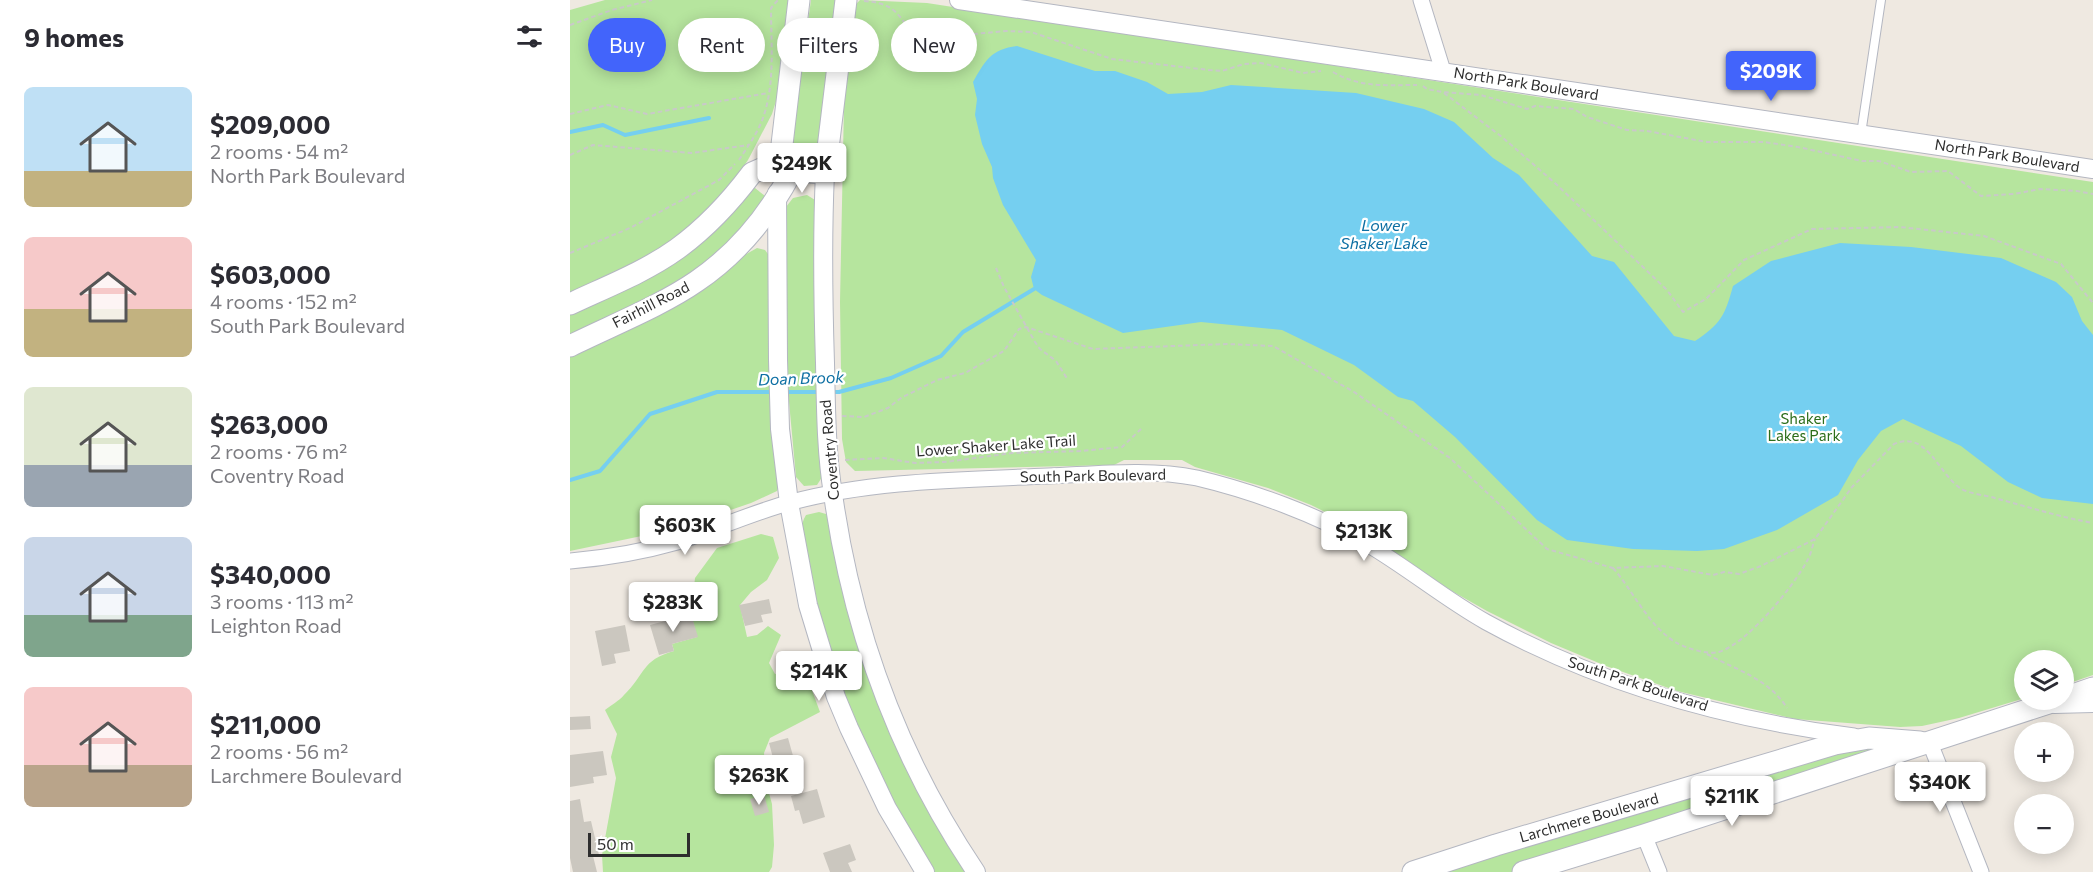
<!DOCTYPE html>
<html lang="en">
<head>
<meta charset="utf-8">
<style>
  body { margin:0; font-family:Commissioner,sans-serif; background:#f7f7f7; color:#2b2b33; height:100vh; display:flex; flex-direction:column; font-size:22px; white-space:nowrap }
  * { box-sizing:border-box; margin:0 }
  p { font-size:20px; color:#7c7c81 }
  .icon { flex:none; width:33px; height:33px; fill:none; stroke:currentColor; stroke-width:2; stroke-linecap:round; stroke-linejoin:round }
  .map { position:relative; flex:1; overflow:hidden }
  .sheet { display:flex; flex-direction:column; background:#fff; width:570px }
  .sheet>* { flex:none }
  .banner { position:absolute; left:18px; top:18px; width:570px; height:54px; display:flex; gap:12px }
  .buttons { position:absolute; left:1444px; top:650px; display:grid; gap:12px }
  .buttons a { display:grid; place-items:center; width:60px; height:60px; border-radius:50%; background:#fff; box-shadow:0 3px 15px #0003; font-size:30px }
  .scale { position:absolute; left:18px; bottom:15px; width:102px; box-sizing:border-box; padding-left:6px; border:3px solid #2e2e2e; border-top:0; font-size:16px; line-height:21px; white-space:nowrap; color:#2e2e2e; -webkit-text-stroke:4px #fff; paint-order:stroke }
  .price { position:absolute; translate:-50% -51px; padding:0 14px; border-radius:6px; background:#fff; color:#222; font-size:20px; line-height:39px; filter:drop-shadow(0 2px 3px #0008) }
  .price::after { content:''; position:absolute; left:50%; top:36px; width:18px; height:14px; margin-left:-9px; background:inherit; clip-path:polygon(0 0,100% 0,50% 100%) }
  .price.active { background:#4264fb; color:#fff }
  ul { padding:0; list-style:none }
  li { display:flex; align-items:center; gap:18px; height:150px; padding:0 24px }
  li span { display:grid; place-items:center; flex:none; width:168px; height:120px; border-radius:9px; color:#555 }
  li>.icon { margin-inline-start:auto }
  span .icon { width:72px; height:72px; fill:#fffc; stroke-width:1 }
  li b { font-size:26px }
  h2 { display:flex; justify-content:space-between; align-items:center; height:72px; padding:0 24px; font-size:26px }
  .tag { padding:0 21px; border-radius:27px; background:#fff; box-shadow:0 3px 15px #0003; font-size:21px; line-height:54px }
  .tag.active { background:#4264fb; color:#fff }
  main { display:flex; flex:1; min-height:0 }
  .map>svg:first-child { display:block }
</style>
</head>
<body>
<main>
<section class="sheet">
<h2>9 homes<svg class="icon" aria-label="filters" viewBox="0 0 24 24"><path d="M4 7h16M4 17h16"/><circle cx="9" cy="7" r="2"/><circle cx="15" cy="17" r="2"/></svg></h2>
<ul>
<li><span style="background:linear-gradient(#bfe0f5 70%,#c2b280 0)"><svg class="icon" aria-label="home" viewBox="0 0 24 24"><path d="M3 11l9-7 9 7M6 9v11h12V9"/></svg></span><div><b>$209,000</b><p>2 rooms · 54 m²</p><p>North Park Boulevard</p></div></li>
<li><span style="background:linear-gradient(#f6c9c9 60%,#c2b280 0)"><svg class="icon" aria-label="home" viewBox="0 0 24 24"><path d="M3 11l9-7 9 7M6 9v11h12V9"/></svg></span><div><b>$603,000</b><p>4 rooms · 152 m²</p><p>South Park Boulevard</p></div></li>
<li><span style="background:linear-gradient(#dfe7d0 65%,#9aa5b1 0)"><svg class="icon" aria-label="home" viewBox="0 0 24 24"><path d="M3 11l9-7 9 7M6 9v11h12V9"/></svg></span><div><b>$263,000</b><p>2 rooms · 76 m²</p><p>Coventry Road</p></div></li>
<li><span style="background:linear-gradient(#c9d6e8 65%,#7fa58c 0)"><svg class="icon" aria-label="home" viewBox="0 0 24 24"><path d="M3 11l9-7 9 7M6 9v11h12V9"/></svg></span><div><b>$340,000</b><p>3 rooms · 113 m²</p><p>Leighton Road</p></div></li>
<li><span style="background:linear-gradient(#f6c9c9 65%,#b9a48a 0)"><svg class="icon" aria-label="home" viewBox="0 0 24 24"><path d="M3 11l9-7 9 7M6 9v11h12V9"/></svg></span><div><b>$211,000</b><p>2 rooms · 56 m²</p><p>Larchmere Boulevard</p></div></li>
</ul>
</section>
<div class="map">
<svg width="1523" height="872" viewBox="0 0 1523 872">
  <rect width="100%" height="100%" fill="#efe9e1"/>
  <g fill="#b6e59e">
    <path d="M35 0H225L208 95 202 114 178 160 156 192 133 217 92 250 0 296V10Z"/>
    <path d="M241 0H268L251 145 245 154 234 157 228 155 223 147 222 138Z"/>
    <path d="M290 0 357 3 1523 182V675L1494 685V660H1455V698L1389 718 1352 726 1330 727 1225 719 1107 691 1036 666 981 643 917 611 880 590 785 527 741 505 698 488 625 467 612 460H554L544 465 285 471 276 462 272 439 270 302 274 105 284 6Z"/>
    <path d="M185 188 195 196 174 231 124 276 0 339V313L179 189Z"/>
    <path d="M237 195 245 200 254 474 247 485 234 486 226 477 217 380 215 269 216 207 223 198Z"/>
    <path d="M187 248 195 250 201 258 210 483 207 491 181 503 105 529 0 551V354Z"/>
    <path d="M249 512 256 514 260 522 271 583 400 872H362C332 819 302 765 280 708 264 666 251 621 241 577 237 558 225 532 236 515Z"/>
    <path d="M191 534 203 537 209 558 197 580 181 592 170 605 177 637 187 635 198 626 211 635 199 663 205 674 234 669 250 712 200 738 194 753 197 786 202 804 204 845 202 867 199 872H33L32 855 46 778 41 757 47 734 35 710C41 705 49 701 54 695 75 675 71 660 104 651L102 644 127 637 121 614 125 578 147 548Z"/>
    <path d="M1360 743 953 872H843L1265 744Z"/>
  </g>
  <path fill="#75cff0" d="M447 46 525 71H545L577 82 598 94 632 92 661 85 786 93 854 109 884 122 923 158 949 175 1022 256 1044 262 1104 336 1125 341C1151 324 1155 315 1163 286L1201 261 1270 243 1341 247 1431 258 1486 282 1502 297 1512 321 1523 335V504L1472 498 1438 482 1391 446 1333 419 1311 431 1288 460 1268 495 1207 530 1154 549 1127 551 1063 549 997 540 967 520 885 437 843 401 828 397 784 365 712 330 631 322 553 333 472 295 464 289 461 277 466 260 433 205 423 178 422 167 412 144 405 115 407 99 403 82C415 61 421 49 447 46Z"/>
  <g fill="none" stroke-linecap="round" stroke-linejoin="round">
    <g stroke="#75cff0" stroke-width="4">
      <path d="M0 132 33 125 55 135 139 118"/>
      <path d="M215 392H249"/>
      <path d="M260 392H269L321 378 371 356 393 332 464 289"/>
      <path d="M0 480 30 471 80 414 147 392H204"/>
    </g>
  </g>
  <g fill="#cbc7bf">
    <path d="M199 599 202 613 191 615 193 622 175 626 169 605Z"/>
    <path d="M121 614 128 637 102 644 104 651 89 655 80 625Z"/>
    <path d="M55 625 60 651 44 654 46 663 32 666 25 631Z"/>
    <path d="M20 716 21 729 0 730V717Z"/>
    <path d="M218 738 227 770 216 773 214 766 206 769 199 743Z"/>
    <path d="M33 751 37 775 23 777 24 783 0 787V755Z"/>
    <path d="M173 763 177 777 159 783 154 768Z"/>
    <path d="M247 789 255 817 233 824 229 810 225 811 221 796Z"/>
    <path d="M194 795 199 812 185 816 180 799Z"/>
    <path d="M10 799 14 822 21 821 29 855 23 856 27 872H3L0 858V801Z"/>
    <path d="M280 844 286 860 278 863 282 872H260L253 853Z"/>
  </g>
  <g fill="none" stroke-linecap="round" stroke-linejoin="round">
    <g stroke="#b4b7c1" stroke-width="10">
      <path id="service" d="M1291 134 1311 0"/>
    </g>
    <g stroke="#b4b7c1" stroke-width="17">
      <g id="minor">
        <path d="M851 0 873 71"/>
        <path d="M0 561C36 558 72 552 107 542 145 530 183 512 222 502 304 480 393 480 478 476 527 474 579 468 627 478 682 491 748 515 797 544 838 568 875 599 916 622 1029 684 1157 720 1284 736"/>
        <path d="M1360 743 1411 872"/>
        <path d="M1074 835 1089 872"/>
      </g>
    </g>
    <g stroke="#b4b7c1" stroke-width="20">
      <g id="tertiary">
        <path d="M389 0 1523 169"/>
        <path d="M255 173C252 237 253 300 255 363 256 407 256 451 263 494 282 630 329 758 406 872"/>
        <path d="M207 193 208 360 210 429 219 503 238 605 266 697 279 728 317 808 355 872"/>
        <path d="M1484 704 1523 703"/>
      </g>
    </g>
    <g stroke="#b4b7c1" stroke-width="23">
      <g id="secondary">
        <path d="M209 170 229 0"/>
        <path d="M0 304C36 287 75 272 107 249 136 228 161 201 182 173L191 169 255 173 276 0"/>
        <path d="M0 346C40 326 91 306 127 281 168 253 199 215 222 171"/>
        <path d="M1494 698 1523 688"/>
        <path d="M843 872 926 845 1265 744 1299 738 1350 742"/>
        <path d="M953 872 1074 835 1491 699"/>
      </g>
    </g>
    <g stroke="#c9c9c9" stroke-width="2" stroke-dasharray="4.5 3" stroke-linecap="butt">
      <path d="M294 1C318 3 325 8 338 28L404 34 436 31 461 32 542 59 639 70 652 71 674 64 691 63 733 73 751 71"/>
      <path d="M0 25 42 10 82 0"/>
      <path d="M763 72C790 88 817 85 847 85"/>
      <path d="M853 86 857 89 872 92 911 95 957 109 965 106 1004 109 1017 117 1057 130 1077 131 1137 142H1194L1228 147 1292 161H1309L1341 172 1378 171 1411 196 1444 194 1470 189 1507 191 1523 194"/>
      <path d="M874 93 932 137 986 184 1097 290 1113 312 1136 299 1174 260 1242 229 1330 227 1414 236 1491 264 1523 303"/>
      <path d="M0 114 38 105 77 114 198 93"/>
      <path d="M0 155 23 145 122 153 179 145"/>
      <path d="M169 160C178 146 189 131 194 115 205 81 201 43 201 8L208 0"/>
      <path d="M0 253 60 228 149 180 165 164"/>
      <path d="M426 268 434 287 465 342 470 349 486 361 498 380"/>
      <path d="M272 416 294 417 318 408 331 398 367 380 395 373 434 351 449 329 456 327 523 349 657 344 703 346 784 392 880 458 977 549 1043 568 1093 566 1143 575 1154 572 1169 574 1191 566 1245 539 1282 487 1324 444C1357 430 1368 473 1390 488 1399 494 1415 495 1425 498 1458 507 1490 517 1523 523"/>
      <path d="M275 460 313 458 345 463 375 462 442 453 512 451 552 447 571 429"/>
      <path d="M1043 568C1064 592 1077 624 1105 642 1116 648 1136 655 1149 652 1178 643 1223 587 1237 561 1241 555 1242 546 1245 539"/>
      <path d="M1137 654C1166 670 1198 678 1217 708"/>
    </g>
    <use href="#service" stroke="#fff" stroke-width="8"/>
    <use href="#minor" stroke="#fff" stroke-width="15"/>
    <use href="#tertiary" stroke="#fff" stroke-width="18"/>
    <use href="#secondary" stroke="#fff" stroke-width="21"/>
  </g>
  <g text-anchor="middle" stroke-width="4.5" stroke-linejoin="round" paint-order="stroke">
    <g font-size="15" fill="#2e2e2e" stroke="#fff">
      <text transform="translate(956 84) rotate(9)" y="5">North Park Boulevard</text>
      <text transform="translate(1437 156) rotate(9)" y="5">North Park Boulevard</text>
      <text transform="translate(81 305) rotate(-27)" y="5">Fairhill Road</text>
      <text transform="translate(426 446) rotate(-4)" y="5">Lower Shaker Lake Trail</text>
      <text transform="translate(260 450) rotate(-95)" y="5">Coventry Road</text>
      <text transform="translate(523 476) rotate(-1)" y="5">South Park Boulevard</text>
      <text transform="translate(1068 684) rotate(18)" y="5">South Park Boulevard</text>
      <text transform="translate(1019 818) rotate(-16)" y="5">Larchmere Boulevard</text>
    </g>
    <g font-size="15" fill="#2c6e1b" stroke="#fff">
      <text x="1234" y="424">Shaker<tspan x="1234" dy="17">Lakes Park</tspan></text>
    </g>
    <g font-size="16" font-style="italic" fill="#0d6fa3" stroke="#fff">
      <text x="814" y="231">Lower<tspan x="814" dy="18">Shaker Lake</tspan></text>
      <text transform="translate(231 378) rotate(-2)" y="6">Doan Brook</text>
    </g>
  </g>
</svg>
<div class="buttons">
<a><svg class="icon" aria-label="layers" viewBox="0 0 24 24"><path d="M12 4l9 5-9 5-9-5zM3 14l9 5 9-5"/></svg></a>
<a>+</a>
<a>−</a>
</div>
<div class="scale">50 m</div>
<b class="price active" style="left:1201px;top:102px">$209K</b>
<b class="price" style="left:232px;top:194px">$249K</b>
<b class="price" style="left:115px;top:556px">$603K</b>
<b class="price" style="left:794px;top:562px">$213K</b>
<b class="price" style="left:103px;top:633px">$283K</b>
<b class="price" style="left:249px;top:702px">$214K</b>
<b class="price" style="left:189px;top:806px">$263K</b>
<b class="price" style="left:1370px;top:813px">$340K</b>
<b class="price" style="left:1162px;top:827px">$211K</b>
<div class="banner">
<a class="tag active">Buy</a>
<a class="tag">Rent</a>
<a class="tag">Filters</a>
<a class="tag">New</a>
</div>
</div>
</main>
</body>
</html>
